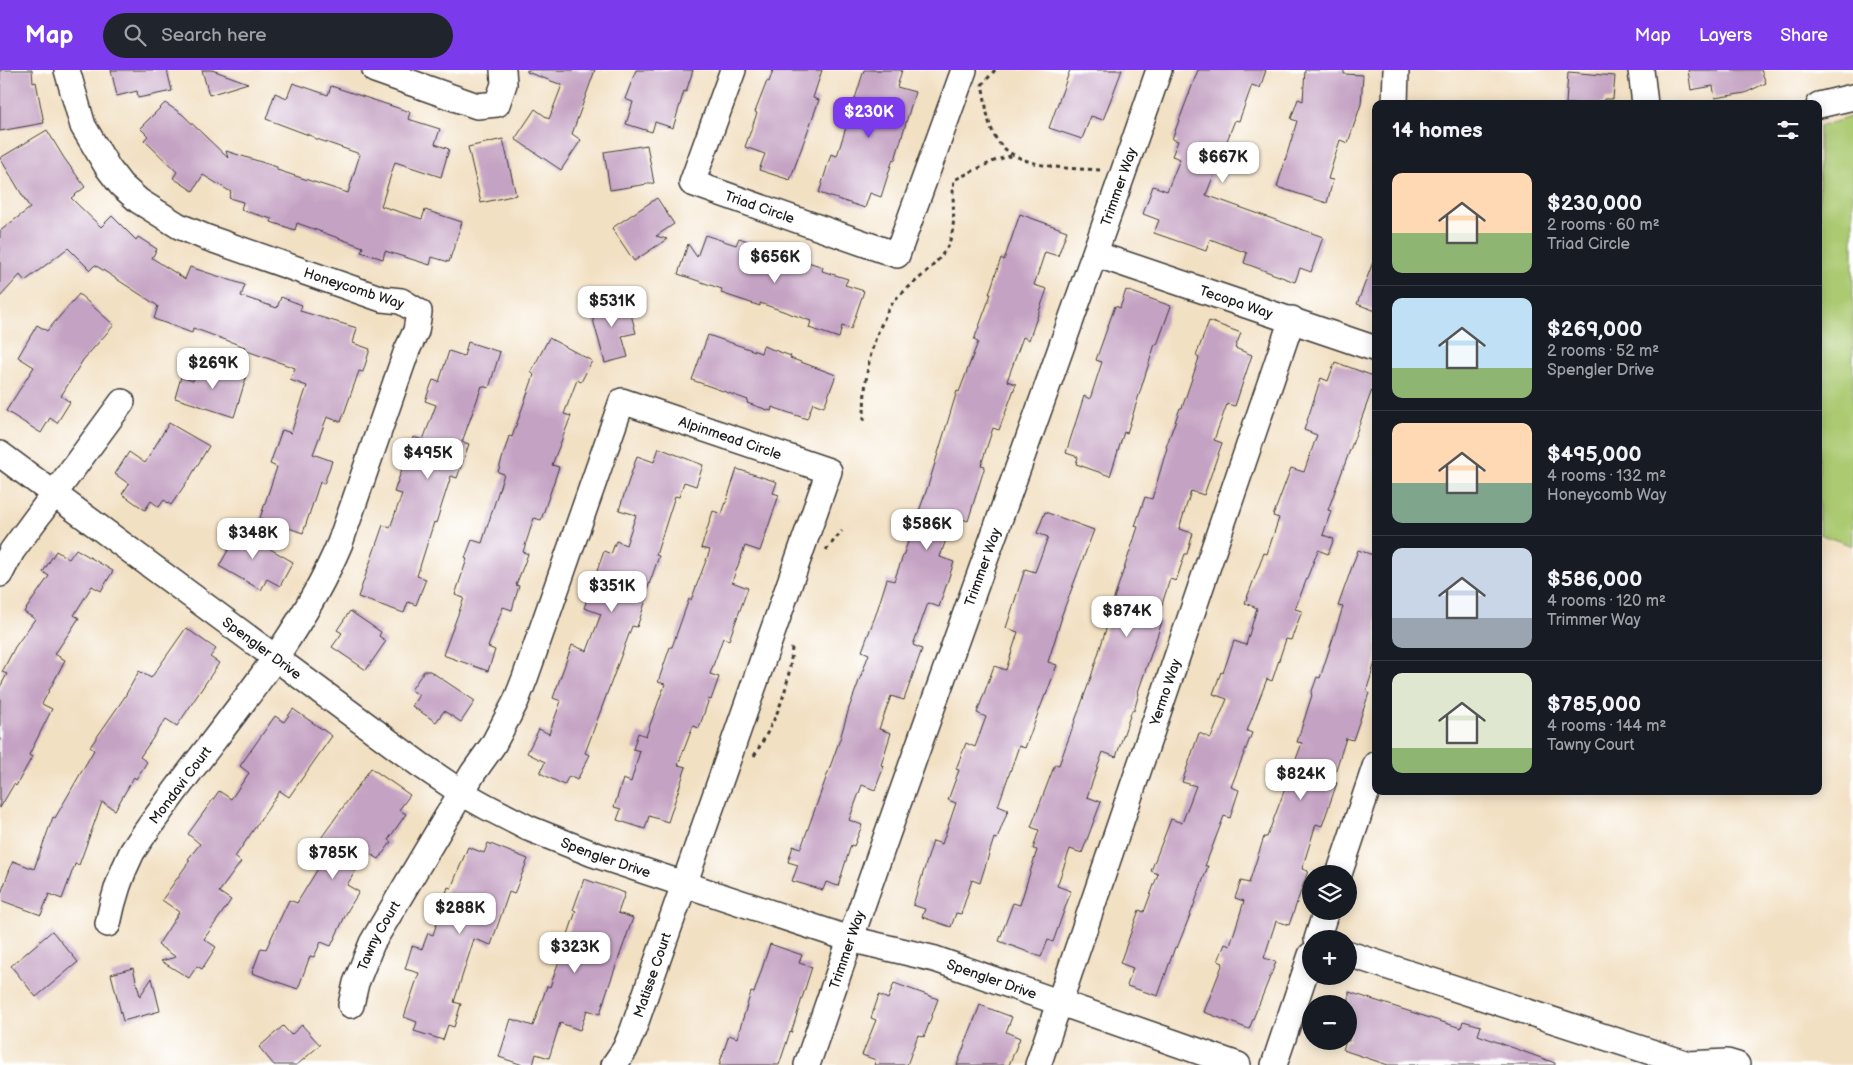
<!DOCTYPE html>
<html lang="en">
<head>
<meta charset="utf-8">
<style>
  body { margin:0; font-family:"Balsamiq Sans",sans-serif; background:#20242c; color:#f1f3f6; height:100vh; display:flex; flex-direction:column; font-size:19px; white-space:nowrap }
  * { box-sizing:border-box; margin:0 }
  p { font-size:16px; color:#9ea1a6 }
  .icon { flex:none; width:28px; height:28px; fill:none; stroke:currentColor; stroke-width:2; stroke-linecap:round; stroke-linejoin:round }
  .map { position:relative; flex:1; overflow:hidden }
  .side { position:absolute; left:1372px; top:30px; width:450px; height:695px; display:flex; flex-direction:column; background:#171b24; border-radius:10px; box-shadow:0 2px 12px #0003 }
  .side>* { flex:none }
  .tools { position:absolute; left:1302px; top:795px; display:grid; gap:10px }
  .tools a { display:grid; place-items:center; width:55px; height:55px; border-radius:50%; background:#171b24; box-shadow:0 2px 12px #0003; font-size:25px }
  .price { position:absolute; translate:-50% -42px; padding:0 11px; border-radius:10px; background:#fff; color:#222; font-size:16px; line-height:32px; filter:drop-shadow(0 1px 2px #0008) }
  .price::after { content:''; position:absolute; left:50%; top:30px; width:15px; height:11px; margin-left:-8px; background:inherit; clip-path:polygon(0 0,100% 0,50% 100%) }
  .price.selected { background:#7c3aed; color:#fff }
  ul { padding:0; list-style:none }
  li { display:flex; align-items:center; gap:15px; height:125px; padding:0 20px }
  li+li { border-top:1px solid #363941 }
  li span { display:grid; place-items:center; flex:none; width:140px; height:100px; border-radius:10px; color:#555 }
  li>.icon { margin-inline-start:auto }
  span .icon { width:60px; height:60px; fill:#fffc; stroke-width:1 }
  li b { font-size:21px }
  h2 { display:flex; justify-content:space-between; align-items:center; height:60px; padding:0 20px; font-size:21px }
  header { display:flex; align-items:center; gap:30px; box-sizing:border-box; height:70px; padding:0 25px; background:#7c3aed; color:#fff }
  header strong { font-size:24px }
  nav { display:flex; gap:28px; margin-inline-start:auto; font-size:18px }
  .search { width:350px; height:45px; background:#20242c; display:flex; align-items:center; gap:12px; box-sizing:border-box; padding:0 18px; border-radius:28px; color:#9ea1a6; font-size:19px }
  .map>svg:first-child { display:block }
</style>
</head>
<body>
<header>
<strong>Map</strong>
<div class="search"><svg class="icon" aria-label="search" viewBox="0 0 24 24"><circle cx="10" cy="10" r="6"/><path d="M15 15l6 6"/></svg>Search here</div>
<nav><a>Map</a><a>Layers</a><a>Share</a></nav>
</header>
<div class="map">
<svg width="1853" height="995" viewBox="0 0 1853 995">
  <rect width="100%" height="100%" fill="#fff"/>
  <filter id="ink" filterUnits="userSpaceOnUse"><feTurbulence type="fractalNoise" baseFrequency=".02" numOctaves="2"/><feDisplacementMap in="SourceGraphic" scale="10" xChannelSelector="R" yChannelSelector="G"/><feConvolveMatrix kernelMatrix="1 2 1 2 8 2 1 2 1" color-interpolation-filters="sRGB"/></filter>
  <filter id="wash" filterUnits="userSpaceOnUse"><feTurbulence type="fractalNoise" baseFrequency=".0096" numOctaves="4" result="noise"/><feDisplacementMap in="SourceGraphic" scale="20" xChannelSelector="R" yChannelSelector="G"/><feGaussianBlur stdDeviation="1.12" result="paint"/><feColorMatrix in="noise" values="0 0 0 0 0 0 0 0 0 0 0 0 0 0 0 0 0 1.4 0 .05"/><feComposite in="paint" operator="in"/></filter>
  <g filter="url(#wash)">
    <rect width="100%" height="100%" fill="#f2e0c3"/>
    <path fill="#acca72" stroke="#647347" d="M1853 46V476L1819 464V57Z"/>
    <g id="blocks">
      <g fill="#c4a2c3">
        <path d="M0 0H32L33 13 36 12 44 53 0 61Z"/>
        <path d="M111 0H167L172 21 138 28 137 21 117 26Z"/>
        <path d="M202 0H212L248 13 209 25Z"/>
        <path d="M527 0H595L572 64 581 70 561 100 515 69 535 39 549 49 562 15 527 2Z"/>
        <path d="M636 0H693L686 22 684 21 673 58 655 52 652 62 626 54 633 32 625 29Z"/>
        <path d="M773 0H822L813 28 819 30 790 110 759 100 765 84 745 77 757 43 755 42 767 11 769 12Z"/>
        <path d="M864 0H902L897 17 915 22 895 90 893 89 881 127 870 123 865 138 819 123 831 84 837 86Z"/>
        <path d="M1070 0H1122L1103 50 1091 46 1082 69 1049 58Z"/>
        <path d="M1198 0H1266L1260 18 1252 15 1239 51 1235 50 1206 125 1323 167 1311 202 1300 198 1295 212 1244 193 1247 183 1210 169 1206 181 1154 163 1159 150 1143 144 1153 116 1167 121 1180 89 1172 86 1178 71 1172 69Z"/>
        <path d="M1305 0H1344V4L1363 5 1361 34 1348 73 1340 70 1328 109 1333 110 1327 133 1277 117 1297 51 1291 49 1298 29 1303 31Z"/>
        <path d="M1688 0H1761L1766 13 1745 23 1715 28 1713 16 1691 20Z"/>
        <path d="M1568 2 1615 6 1613 29H1604L1603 34H1566Z"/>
        <path d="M293 13 328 25 331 16 410 42 408 49 440 59 435 74 449 79 441 107 395 92 381 136 422 149 425 140 462 152 449 192 432 187 430 195 385 181 383 189 361 182 363 177 297 153 295 160 271 152 272 149 241 140 243 132 229 128 231 122 203 105 193 121 173 108 177 102 144 70 148 66 140 58 165 33 182 44 228 88 226 81 277 97V100L348 123 360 84 314 68V67L266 49 275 23 287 28Z"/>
        <path d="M47 60 64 88 85 117 71 128 101 157 112 146 136 170 138 167 157 179 152 188 185 209 190 197 245 215 241 226 277 238 281 227 302 235 300 241 357 258 353 273 370 279 363 302 359 301 341 352 327 347 313 384 332 391 324 414 320 412 303 463 260 448 277 397 270 394 282 360 291 363 307 316 290 310 295 298 244 280 245 277 193 258 192 263 154 249 158 236 95 195 90 200 68 178 25 211 20 205 0 227V161L30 138 0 88Z"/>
        <path d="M503 69 516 125 481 133 468 77Z"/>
        <path d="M647 75 654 113 610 120 604 82Z"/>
        <path d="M657 128 674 154 656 166 667 169 634 191 612 158Z"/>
        <path d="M1020 144 1067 161 1058 186 1045 182 1034 215 1047 219 1029 270 1023 267 1007 311 1016 314 999 360 993 358 981 395 985 396 968 451 954 446 940 487 954 492 939 537 928 533 913 575 922 579 904 630 891 626 879 659 891 663 881 695 884 696 875 720 862 715 849 750 862 755 854 776 851 775 838 816 826 812 823 820 792 811 798 795 788 792 793 776 801 778 840 669 849 638 869 584 862 581 876 544 887 509 894 511 928 416 957 321 959 322 978 272 974 270 991 224H989L1001 188 1004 190Z"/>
        <path d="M705 165 736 175 739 168 762 176 759 186 799 199 802 190 823 197 822 201 848 209 845 215 864 221 851 259 842 256 839 268 809 258 811 251 760 233V236L721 223 722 219 678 204 688 174 697 187Z"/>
        <path d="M1375 187H1376V241L1357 234Z"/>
        <path d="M1126 220 1171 236 1157 275 1155 274 1127 363 1124 362 1110 406 1076 394 1078 387 1066 383 1084 326 1090 329 1102 292 1096 290 1115 236 1120 238Z"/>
        <path d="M79 224 114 255 83 290 61 326 70 332 57 353 50 348 41 363 6 341 34 297 18 287 37 255 47 261Z"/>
        <path d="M616 227 618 236 628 233 636 263 622 266 628 287 605 293 589 235Z"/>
        <path d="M1209 251 1241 263 1235 278 1252 285 1235 336 1227 334 1214 370 1222 373 1204 425 1191 421 1179 459 1193 463 1187 484H1185L1176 511 1170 509 1157 550 1162 552 1138 622 1139 623 1134 641 1132 640 1116 687 1103 682 1087 727 1101 732 1082 783 1070 779 1057 816 1071 821 1053 872 1048 870 1041 887 999 871 1013 833 1020 835 1037 780 1033 779 1039 760 1031 757 1055 694 1059 695 1091 607 1107 556 1105 555 1138 457 1135 456 1145 427 1152 429 1167 378 1166 377 1180 338H1182L1199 288 1196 286Z"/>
        <path d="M708 265 761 283 763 276 791 286 790 288 836 305 824 337 813 333 807 349 772 337 771 341 747 333 748 330 692 310Z"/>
        <path d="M549 268 592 291 581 312 577 310 564 344 571 346 552 395 559 397 541 450 534 448 523 482 528 484 516 515 519 516 512 540 503 537 488 577 495 580 488 601 443 585 464 528 455 525 467 489 465 488 472 470 482 473 504 404 498 402 509 366 512 367 534 305 531 302Z"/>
        <path d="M468 272 500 282 489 318 482 316 462 372 469 374 457 408 451 406 436 453 434 452 417 506 426 509 416 535 408 532 404 543 358 527 383 455 390 458 402 424 394 422 413 367 423 370 436 335 425 331 433 310 439 312 449 281 464 286Z"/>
        <path d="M1335 292 1376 307V309L1328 440 1331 441 1323 465 1334 469 1328 484 1318 480 1295 539 1302 541 1291 570 1286 569 1272 611 1267 609 1247 661 1252 663 1231 717 1239 720 1230 748 1224 746 1205 796H1208L1194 835 1177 878 1175 877 1158 926 1127 916 1133 898 1120 893 1139 840 1144 842 1158 804 1151 801 1171 749 1182 753 1196 716 1182 712 1199 663 1211 668 1227 629 1213 624 1221 602 1223 603 1234 571 1246 575 1257 538 1245 533 1264 483 1267 484 1279 448 1273 446 1291 398 1304 402 1317 365 1304 360 1321 308 1328 311Z"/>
        <path d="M199 293 246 308 234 347 175 328 181 307 193 311Z"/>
        <path d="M169 353 209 376 191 406 171 435 164 430 159 437 151 431 145 440 122 424 129 414 115 404 129 382 145 393Z"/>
        <path d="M659 378 703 395 696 416 684 412 679 427 675 426 656 485 659 486 644 529 646 530 637 557 632 556 585 683 590 685 577 710 569 706 564 715 540 703 545 692 527 683 539 659 549 664 561 631 553 628 572 575 587 581 601 544 584 538 604 481 611 484 616 471 626 475 636 445 619 440 637 386 654 392Z"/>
        <path d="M737 399 777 412 773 423 779 425 760 481 745 476 732 512 748 518 729 570 723 568 710 604 719 607 711 630 709 629 699 658 693 656 678 695 686 697 668 752 649 746 645 759 617 750 621 739 614 737 623 709 631 712 640 681 633 679 638 663 646 666 665 614 658 612 670 577H672L689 529 691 530 710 480 701 478 713 441 722 444Z"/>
        <path d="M1045 442 1094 460 1061 547H1062L1048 592 1057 595 1046 625H1045L1025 678 1019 676 998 736 1008 740 997 769 994 768 980 813 972 810 961 844 956 843 951 857 922 847 925 839 913 835 933 771 942 774 956 733 948 730 959 700 956 699 966 673 975 677 986 647 977 643 994 596 1006 600 1018 562 1006 558 1025 499 1035 502 1048 467 1037 463Z"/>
        <path d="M230 456 293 492 280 516 267 509 261 520 219 496 231 475 222 470Z"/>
        <path d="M76 479 113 501 101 521 92 516 74 545 79 548 55 584 65 590 42 634 52 639 29 685 32 687 16 716 14 714 0 738V617L7 604 2 602 15 577 35 549 24 542 49 506 43 502 56 481 69 489Z"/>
        <path d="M1358 480 1376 486V589L1366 622 1369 623 1353 670 1346 668 1332 712 1337 713 1322 756 1316 754 1302 799 1308 801 1289 855 1276 851 1264 888 1276 892 1249 959 1204 942 1223 893 1218 891 1225 874 1230 876 1244 831 1235 828 1241 811 1249 813 1264 767H1267L1302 673 1297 672 1312 625 1311 624 1317 607 1320 608 1343 537 1338 536Z"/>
        <path d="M350 541 381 562 379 566 386 571 366 600 332 577 342 563 337 560Z"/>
        <path d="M186 558 216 579 210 587 219 593 177 656 166 649 140 687 147 692 136 709 134 707 115 740 102 732 79 795 75 794 62 829 49 824 41 845 0 830V826L13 791 34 799 53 747 55 748 94 680 90 677 124 628 139 601 151 608Z"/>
        <path d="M424 601H430L475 631 461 652 444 641 436 652 412 636 419 625 411 620Z"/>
        <path d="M293 639 332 666 289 727 280 721 235 787 241 792 219 822 231 830 204 869 216 877 202 899 197 896 189 908 161 891 176 887 158 875 179 842 162 830 190 790 188 789 200 774 188 764 219 721 231 729 249 703 240 696 275 646 284 652Z"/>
        <path d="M371 698 410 725 399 740 406 744 388 770 391 772 379 789 367 782 347 815 359 822 348 840 331 876 321 872 314 887 310 886 298 919 252 903 261 878 266 879 289 830 297 833 330 779 319 771Z"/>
        <path d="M488 773 528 789 514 824 509 822 491 875 474 869 454 932 461 934 454 957 448 955 443 970 414 961 417 952 404 947 419 903 405 899 412 876 422 879 428 863 433 865 448 817 451 818 468 777 484 783Z"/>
        <path d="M584 809 625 823 618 843 633 848 606 924 600 944 587 940 580 960 560 953 549 988 536 984 533 995H523L499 987 511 949 533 956 547 916 550 917 576 841 573 840Z"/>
        <path d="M52 861 78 892 36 927 11 896Z"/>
        <path d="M770 874 802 885 799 893 812 897 791 963 790 962 779 995H719L729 965 737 968 751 922 754 923Z"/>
        <path d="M133 898 140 926 152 908 160 941 123 951 111 904Z"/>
        <path d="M894 913 938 929 924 967 918 965 907 995H874L876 990 862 985 876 950 871 948 879 925 888 929Z"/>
        <path d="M1349 922 1461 958 1463 951 1481 956 1478 965 1555 993V995H1388L1343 980 1346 971H1349Z"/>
        <path d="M980 935 1012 947 1006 962 1020 968 1009 995H957Z"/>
        <path d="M302 955 320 975 297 995H274L259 977 283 956 291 965Z"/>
      </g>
    </g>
  </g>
  <g filter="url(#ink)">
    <use href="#blocks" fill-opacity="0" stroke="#3c3935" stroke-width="1"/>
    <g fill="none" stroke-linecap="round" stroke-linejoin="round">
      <g stroke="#3c3935" stroke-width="28">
        <g id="minor">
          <path d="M67 0 83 56 108 98 121 115 139 131 179 156 205 167 382 229 401 231 419 242 416 261 407 280 340 473C291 589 200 678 132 782 120 806 113 828 108 854"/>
          <path d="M375 0 477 36 497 34 504 14 503 0"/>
          <path id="s1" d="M733 0 692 113 897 185 964 0"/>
          <path d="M1641 0 1645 34"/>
          <path d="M1395 34 1396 0"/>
          <path d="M1819 35 1853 27"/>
          <path id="s2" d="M1095 184 1376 279"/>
          <path id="s3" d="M0 384 419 694 462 723 487 737 528 758 593 784 850 869 935 889 1238 995"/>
          <path d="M0 504 12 481 122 332"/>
          <path d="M1339 804 1376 694"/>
          <path d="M1317 869 1326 841"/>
          <path d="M1349 884 1688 994 1727 992 1737 995"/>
          <path id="s4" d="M351 935 356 913 372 873 473 703 493 675 516 631 525 608 622 331 829 401 633 960 625 979 614 995"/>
          <path id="s5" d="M807 995C920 662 1044 333 1159 0"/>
          <path id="s6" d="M1038 995 1292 249"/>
          <path d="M1274 995 1311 885"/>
        </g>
      </g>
      <g stroke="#3c3935" stroke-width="3" stroke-dasharray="4 4" stroke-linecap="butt">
        <path d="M995 0 982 15C986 30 986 47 992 60 1006 100 1068 98 1102 100"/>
        <path d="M864 351C864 316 867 284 883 251 886 245 889 236 894 231 911 213 942 194 950 170 957 151 951 129 954 110L996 90 1014 85"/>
        <path d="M826 480 842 461"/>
        <path d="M754 686C777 648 789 622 792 577"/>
      </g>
      <use href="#minor" stroke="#fff" stroke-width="25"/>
    </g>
  </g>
  <g text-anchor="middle" stroke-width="5" stroke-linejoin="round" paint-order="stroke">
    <g font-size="14" fill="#1c1c1c" stroke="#fff">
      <text dy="5" stroke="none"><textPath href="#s5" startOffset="932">Trimmer Way</textPath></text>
      <text dy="5" stroke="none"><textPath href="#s1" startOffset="192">Triad Circle</textPath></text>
      <text transform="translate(354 218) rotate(18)" y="5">Honeycomb Way</text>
      <text dy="5" stroke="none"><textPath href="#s2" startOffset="149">Tecopa Way</textPath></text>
      <text dy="5" stroke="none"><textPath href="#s4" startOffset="780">Alpinmead Circle</textPath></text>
      <text dy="5" stroke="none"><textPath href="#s5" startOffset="528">Trimmer Way</textPath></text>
      <text dy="5" stroke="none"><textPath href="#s3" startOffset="326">Spengler Drive</textPath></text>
      <text dy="5" stroke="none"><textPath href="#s6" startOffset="394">Yermo Way</textPath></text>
      <text transform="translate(180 715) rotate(-53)" y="5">Mondavi Court</text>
      <text dy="5" stroke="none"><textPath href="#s3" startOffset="731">Spengler Drive</textPath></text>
      <text dy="5" stroke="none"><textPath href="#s4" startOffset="75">Tawny Court</textPath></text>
      <text dy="5" stroke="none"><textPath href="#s5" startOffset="122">Trimmer Way</textPath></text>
      <text transform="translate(652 905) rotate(-71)" y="5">Matisse Court</text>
      <text dy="5" stroke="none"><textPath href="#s3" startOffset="1136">Spengler Drive</textPath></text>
    </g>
  </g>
</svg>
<div class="tools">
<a><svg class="icon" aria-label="layers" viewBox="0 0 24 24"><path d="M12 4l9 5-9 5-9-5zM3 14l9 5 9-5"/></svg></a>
<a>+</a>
<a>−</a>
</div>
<b class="price selected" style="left:869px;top:69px">$230K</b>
<b class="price" style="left:1223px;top:114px">$667K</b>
<b class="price" style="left:775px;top:214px">$656K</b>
<b class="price" style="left:612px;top:258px">$531K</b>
<b class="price" style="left:213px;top:320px">$269K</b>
<b class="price" style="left:428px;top:410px">$495K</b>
<b class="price" style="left:927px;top:481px">$586K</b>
<b class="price" style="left:253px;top:490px">$348K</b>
<b class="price" style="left:612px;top:543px">$351K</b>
<b class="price" style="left:1127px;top:568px">$874K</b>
<b class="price" style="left:1301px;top:731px">$824K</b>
<b class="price" style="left:333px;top:810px">$785K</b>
<b class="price" style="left:460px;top:865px">$288K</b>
<b class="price" style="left:575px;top:904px">$323K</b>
<section class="side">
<h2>14 homes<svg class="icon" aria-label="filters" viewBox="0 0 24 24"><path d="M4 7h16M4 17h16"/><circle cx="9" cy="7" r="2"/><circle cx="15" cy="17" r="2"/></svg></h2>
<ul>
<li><span style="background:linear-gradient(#ffd9b3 60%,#8fb573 0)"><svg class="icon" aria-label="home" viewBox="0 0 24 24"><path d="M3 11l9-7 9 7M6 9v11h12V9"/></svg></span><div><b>$230,000</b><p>2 rooms · 60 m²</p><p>Triad Circle</p></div></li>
<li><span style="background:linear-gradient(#bfe0f5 70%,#8fb573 0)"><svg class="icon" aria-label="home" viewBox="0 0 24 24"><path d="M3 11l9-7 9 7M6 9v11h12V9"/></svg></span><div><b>$269,000</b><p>2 rooms · 52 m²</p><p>Spengler Drive</p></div></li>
<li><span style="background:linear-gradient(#ffd9b3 60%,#7fa58c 0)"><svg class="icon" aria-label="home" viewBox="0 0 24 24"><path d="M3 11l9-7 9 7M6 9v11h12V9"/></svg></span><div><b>$495,000</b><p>4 rooms · 132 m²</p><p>Honeycomb Way</p></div></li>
<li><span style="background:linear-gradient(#c9d6e8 70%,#9aa5b1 0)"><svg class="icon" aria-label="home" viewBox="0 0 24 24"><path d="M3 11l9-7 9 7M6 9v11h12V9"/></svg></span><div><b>$586,000</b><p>4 rooms · 120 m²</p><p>Trimmer Way</p></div></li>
<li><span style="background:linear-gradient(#dfe7d0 75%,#8fb573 0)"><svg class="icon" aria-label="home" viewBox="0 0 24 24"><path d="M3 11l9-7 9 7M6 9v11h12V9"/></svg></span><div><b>$785,000</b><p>4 rooms · 144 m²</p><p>Tawny Court</p></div></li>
</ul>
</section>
</div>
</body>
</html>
